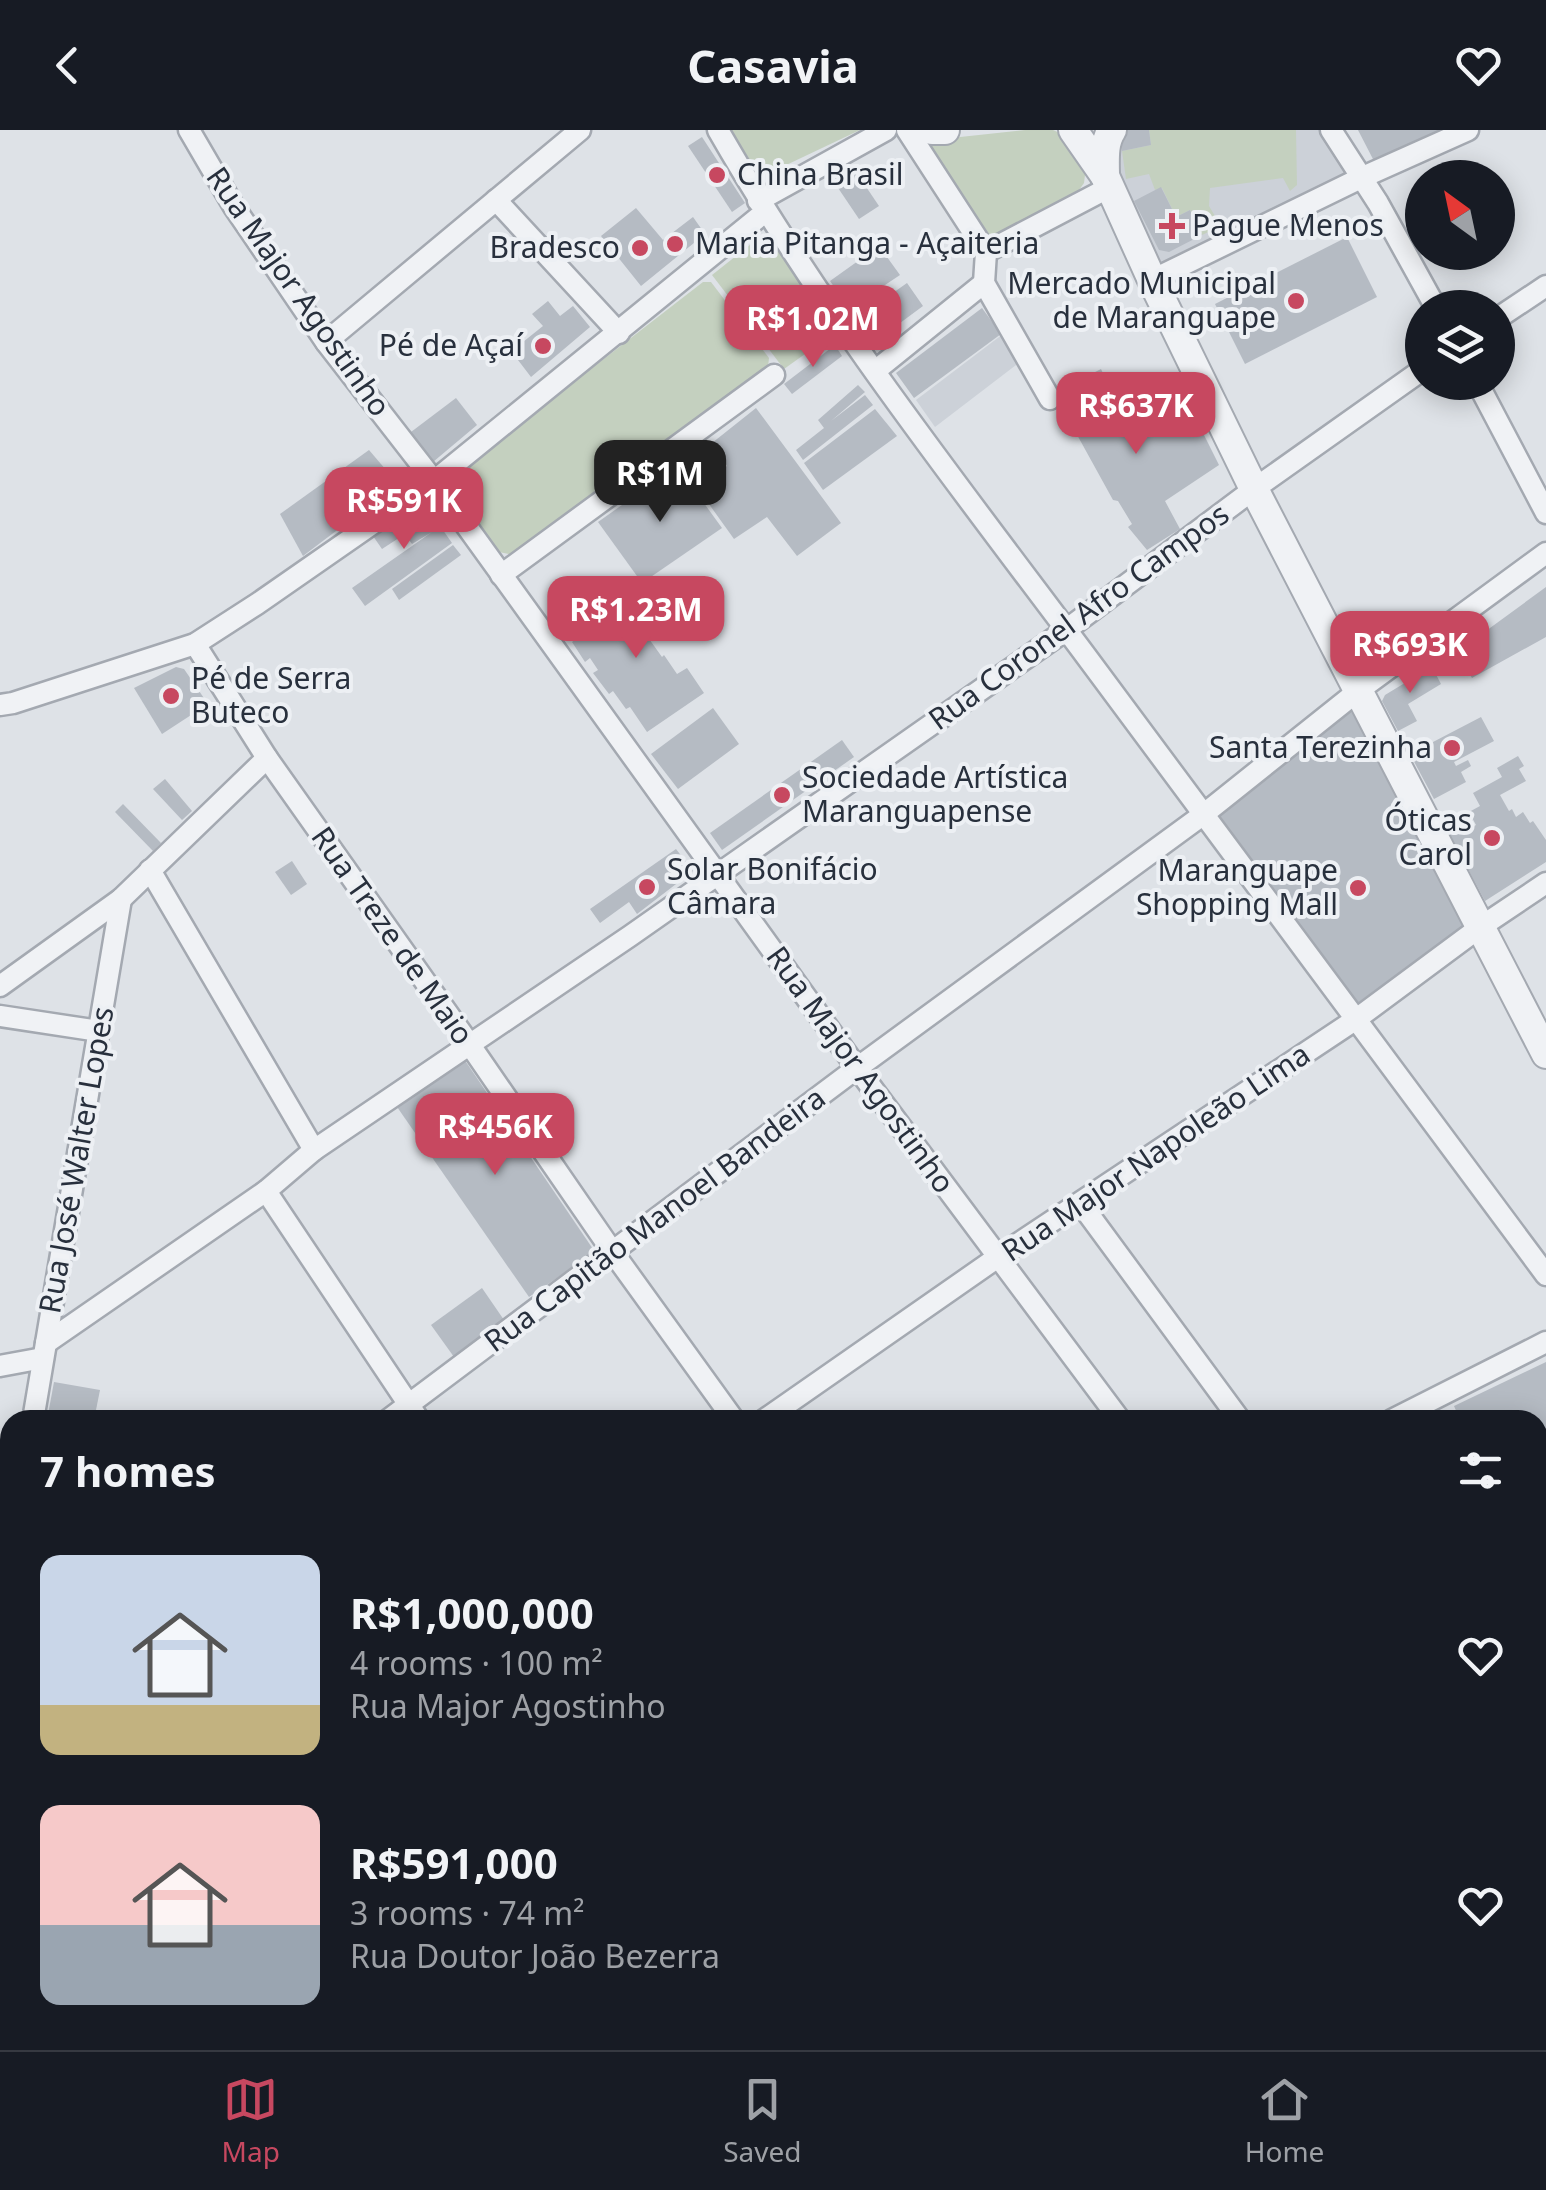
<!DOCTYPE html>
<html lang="en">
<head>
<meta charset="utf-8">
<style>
  body { margin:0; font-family:"Noto Sans",sans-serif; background:#242831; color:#f1f3f6; height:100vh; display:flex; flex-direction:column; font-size:38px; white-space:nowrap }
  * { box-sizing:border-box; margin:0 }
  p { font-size:32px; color:#9ea1a6 }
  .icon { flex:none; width:55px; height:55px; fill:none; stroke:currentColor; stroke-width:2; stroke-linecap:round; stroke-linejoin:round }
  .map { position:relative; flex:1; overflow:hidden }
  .sheet { position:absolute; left:0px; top:1280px; width:1548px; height:640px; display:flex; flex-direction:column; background:#171b24; border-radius:30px 30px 0 0; box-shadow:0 5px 25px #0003 }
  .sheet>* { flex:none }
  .needle { width:65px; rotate:327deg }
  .tools { position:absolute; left:1405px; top:30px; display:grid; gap:20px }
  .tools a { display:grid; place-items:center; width:110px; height:110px; border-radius:50%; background:#171b24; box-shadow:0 5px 25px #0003; font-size:50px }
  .price { position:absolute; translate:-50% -85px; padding:0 22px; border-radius:20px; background:#c74860; color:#fff; font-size:32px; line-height:65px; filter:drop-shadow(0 2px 5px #0008) }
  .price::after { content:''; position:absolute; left:50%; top:60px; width:30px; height:22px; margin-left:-15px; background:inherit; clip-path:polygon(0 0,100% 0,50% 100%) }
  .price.current { background:#222; color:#fff }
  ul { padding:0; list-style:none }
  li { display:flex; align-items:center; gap:30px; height:250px; padding:0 40px }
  li span { display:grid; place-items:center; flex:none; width:280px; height:200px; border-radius:20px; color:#555 }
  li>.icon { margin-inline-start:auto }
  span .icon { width:120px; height:120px; fill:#fffc; stroke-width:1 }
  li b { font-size:42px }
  h2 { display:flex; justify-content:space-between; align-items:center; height:120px; padding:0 40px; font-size:42px }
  header { display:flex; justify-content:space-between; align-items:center; height:130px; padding:0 40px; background:#171b24; font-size:45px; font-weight:700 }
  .dock { display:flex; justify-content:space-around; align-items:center; height:140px; border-top:2px solid #363941; background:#171b24; font-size:28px; color:#9ea1a6 }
  .dock a { display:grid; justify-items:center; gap:5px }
  .dock .current { color:#c74860 }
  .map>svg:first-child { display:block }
</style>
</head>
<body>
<header><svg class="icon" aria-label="back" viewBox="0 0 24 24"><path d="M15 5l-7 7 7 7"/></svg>Casavia<svg class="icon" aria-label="heart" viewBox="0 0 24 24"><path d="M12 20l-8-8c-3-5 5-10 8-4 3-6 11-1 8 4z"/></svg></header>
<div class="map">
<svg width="1546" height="1920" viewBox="0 0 1546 1920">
  <rect width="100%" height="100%" fill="#dee2e7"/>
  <g fill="#ccd1d8">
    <path d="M1112 0H1331L1363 47 1152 150 1105 22Z"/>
    <path d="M1003 204 1020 232 935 297 916 270Z"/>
  </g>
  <g fill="#c4d0bf">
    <path d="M730 0H860L761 47Z"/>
    <path d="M1025 0H1053L1071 8 1086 37 1084 53 1074 67 981 114 914 12Z"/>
    <path d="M1149 0H1296L1297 55 1290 61 1283 48 1210 58 1209 76 1221 96 1202 105 1190 80 1176 87 1162 58 1155 60 1149 44 1126 49 1122 21 1151 15Z"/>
    <path d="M765 103 840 199 784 239 712 145Z"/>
    <path d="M703 152H711L769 228 768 237 513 425 499 422 454 357V345Z"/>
  </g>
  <g fill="#b5bbc3">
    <path d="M1120 0H1149L1151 15 1122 21Z"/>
    <path d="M1358 0H1439L1375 33Z"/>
    <path d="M702 7 745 73 732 82 688 16Z"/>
    <path d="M850 33 879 76 859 89 830 46Z"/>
    <path d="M1161 57 1176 87 1190 80 1202 105 1169 122 1159 120 1134 71Z"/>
    <path d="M636 78 663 110 693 87 705 104 641 156 601 106Z"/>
    <path d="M1347 107 1377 167 1245 234 1215 174Z"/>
    <path d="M879 116 900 145 867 167 873 177 907 153 923 176 873 213 830 151Z"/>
    <path d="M548 171 560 186 573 176 590 197 531 247 508 217 520 208 523 212 543 196 532 184Z"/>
    <path d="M982 178 1001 204 914 268 896 243Z"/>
    <path d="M835 215 842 226 792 264 784 254Z"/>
    <path d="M1101 239 1123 285 1128 283 1140 305 1159 291 1170 307 1197 291 1219 335 1165 371 1180 399 1147 420 1128 397 1132 394 1118 371 1113 370 1054 263Z"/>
    <path d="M858 255 865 262 831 291 865 265 873 275 803 330 796 320 824 298 818 290Z"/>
    <path d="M456 268 477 295 433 332 411 302Z"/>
    <path d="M756 278 841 393 797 426 767 387 734 409 696 356 727 336 712 313Z"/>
    <path d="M875 279 897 306 823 360 804 333Z"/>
    <path d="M369 320 398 354 303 426 280 384Z"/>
    <path d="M677 336 722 398 642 453 598 392Z"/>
    <path d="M424 373 452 413 365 476 352 458 432 402 412 414 405 404 382 419 373 406Z"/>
    <path d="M453 415 461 425 399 470 392 459Z"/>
    <path d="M1546 457V507L1472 548 1453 517 1476 501 1479 506Z"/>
    <path d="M654 458 666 475 657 480 665 492 647 506 662 527 664 525 677 544 687 538 704 563 647 602 630 577 626 579 613 561 609 564 593 543 598 540 590 528 585 532 572 512 593 497 588 490 616 470 623 480Z"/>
    <path d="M1430 533 1441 554 1408 574 1417 591 1398 601 1382 571 1385 565 1418 545 1415 541Z"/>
    <path d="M176 537 184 539 208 574 162 604 134 558Z"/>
    <path d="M713 578 739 614 678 659 651 624Z"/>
    <path d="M1350 582 1361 583 1418 698 1425 722 1465 795 1459 803 1356 874 1350 868 1220 688V674Z"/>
    <path d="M1481 587 1494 611 1454 632 1456 636 1468 630 1471 636 1461 642 1466 652 1434 669 1410 624Z"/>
    <path d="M842 610 854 627 722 720 710 703Z"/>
    <path d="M1518 626 1524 636 1519 639 1526 651 1500 665 1509 681 1512 679 1516 687 1523 682 1530 693 1533 691 1546 710V732L1485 771 1446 697 1462 688 1469 699 1476 695 1469 682 1480 676 1473 663 1502 647 1497 638Z"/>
    <path d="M165 649 192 681 182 690 153 659Z"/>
    <path d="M123 674 161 713 153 721 115 682Z"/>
    <path d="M676 719 693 741 637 784 629 772 600 793 590 779Z"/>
    <path d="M292 731 307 754 291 765 275 742Z"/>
    <path d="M464 929 595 1122 529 1167 395 974Z"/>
    <path d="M482 1158 504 1190 454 1227 431 1195Z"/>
    <path d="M1546 1232V1375L1538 1379V1290H1460L1454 1276Z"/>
    <path d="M54 1252 100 1260 94 1290H47Z"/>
    <path d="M8 1486H10V1544L0 1542V1528Z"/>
  </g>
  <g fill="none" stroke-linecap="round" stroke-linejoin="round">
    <g stroke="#a4a9b1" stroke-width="25">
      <g id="minor">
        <path d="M189 0 234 77 326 212 434 351 857 938 1120 1290"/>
        <path d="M718 0C824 185 958 355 1086 526 1240 732 1392 939 1546 1145"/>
        <path d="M907 0 986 122 984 153 1050 269"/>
        <path d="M1331 0 1378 73 1436 178"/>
        <path d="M496 70 619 203"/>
        <path d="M758 71 886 0"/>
        <path d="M986 122 1110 57"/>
        <path d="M1152 150 1363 47 1468 0"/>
        <path d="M1498 188 1546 156"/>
        <path d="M326 212 580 0"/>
        <path d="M875 241 984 153"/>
        <path d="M1477 252 1546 383"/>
        <path d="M501 445 774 245"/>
        <path d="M195 514 267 628 470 915 612 1121 734 1290"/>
        <path d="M0 575 13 573 195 514 257 474 434 351 765 82"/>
        <path d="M150 740 314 1020"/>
        <path d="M0 856 121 769 267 628"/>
        <path d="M0 886 99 901"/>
        <path d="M266 1061 419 1290"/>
        <path d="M1081 1074 1240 1290"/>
        <path d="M46 1213 266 1061 314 1020 630 806 1066 500 1254 359 1422 240"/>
        <path d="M0 1236 43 1228"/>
        <path d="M33 1290 121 769"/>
        <path d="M388 1290 857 938 1204 684 1358 561 1546 423"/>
        <path d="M764 1290 998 1127 1355 890 1479 798 1546 753"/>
        <path d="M1392 1290 1546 1212"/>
        <path d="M0 1482 10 1423"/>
        <path d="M1538 1537 1546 1534"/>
        <path d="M1538 1554 1546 1570"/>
        <path d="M0 1570 10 1563"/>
        <path d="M0 1808 10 1802"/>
        <path d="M1538 1858 1546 1854"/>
        <path d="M0 1909 10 1897"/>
        <path d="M308 1910 314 1920"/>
        <path d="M841 1910 842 1920"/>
        <path d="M563 1920 581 1910"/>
        <path d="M771 1920 789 1910"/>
        <path d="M1260 1920V1910"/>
        <path d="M1399 1920 1422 1910"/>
      </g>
    </g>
    <g stroke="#a4a9b1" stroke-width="32">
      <g id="tertiary">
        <path d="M932 0H945"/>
        <path d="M1073 0 1105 46 1152 150 1254 359 1546 924"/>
        <path d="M1105 46C1105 31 1103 13 1112 0"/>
      </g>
    </g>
    <use href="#minor" stroke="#f0f2f5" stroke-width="20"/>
    <use href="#tertiary" stroke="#f0f2f5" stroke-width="28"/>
  </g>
  <g fill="#c74860" stroke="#edf0f4" stroke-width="4">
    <circle cx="717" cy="45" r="10"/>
    <path d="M1167 81h10v10h10v10h-10v10h-10v-10h-10v-10h10z"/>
    <circle cx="675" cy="114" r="10"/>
    <circle cx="640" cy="118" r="10"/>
    <circle cx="1296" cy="171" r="10"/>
    <circle cx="543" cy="216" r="10"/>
    <circle cx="171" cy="566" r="10"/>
    <circle cx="1452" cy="618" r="10"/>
    <circle cx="782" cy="665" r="10"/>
    <circle cx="1492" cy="708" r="10"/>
    <circle cx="647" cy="757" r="10"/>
    <circle cx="1358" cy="758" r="10"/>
  </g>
  <g text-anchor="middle" stroke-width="8" stroke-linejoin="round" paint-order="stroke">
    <g font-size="30" fill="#28303d" stroke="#edf0f4" text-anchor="start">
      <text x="737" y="55">China Brasil</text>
      <text x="1192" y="106">Pague Menos</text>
      <text x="695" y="124">Maria Pitanga - Açaiteria</text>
      <text x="620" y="128" text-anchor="end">Bradesco</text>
      <text x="1276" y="164" text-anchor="end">Mercado Municipal<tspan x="1276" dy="34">de Maranguape</tspan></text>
      <text x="523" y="226" text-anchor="end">Pé de Açaí</text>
      <text x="191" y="559">Pé de Serra<tspan x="191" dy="34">Buteco</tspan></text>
      <text x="1432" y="628" text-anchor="end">Santa Terezinha</text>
      <text x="802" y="658">Sociedade Artística<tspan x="802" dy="34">Maranguapense</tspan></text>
      <text x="1472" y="701" text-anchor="end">Óticas<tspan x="1472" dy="34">Carol</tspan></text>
      <text x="667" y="750">Solar Bonifácio<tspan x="667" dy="34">Câmara</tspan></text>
      <text x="1338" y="751" text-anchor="end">Maranguape<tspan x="1338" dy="34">Shopping Mall</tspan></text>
    </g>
    <g font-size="30" fill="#28303d" stroke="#edf0f4">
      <text transform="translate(298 162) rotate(55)" y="10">Rua Major Agostinho</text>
      <text transform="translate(1079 487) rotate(-36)" y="10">Rua Coronel Afro Campos</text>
      <text transform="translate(392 806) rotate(55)" y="10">Rua Treze de Maio</text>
      <text transform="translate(860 940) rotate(54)" y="10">Rua Major Agostinho</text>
      <text transform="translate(1156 1023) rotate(-34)" y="10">Rua Major Napoleão Lima</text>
      <text transform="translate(77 1030) rotate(-80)" y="10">Rua José Walter Lopes</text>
      <text transform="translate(655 1090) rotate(-37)" y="10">Rua Capitão Manoel Bandeira</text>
    </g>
  </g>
</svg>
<div class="tools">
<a><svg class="needle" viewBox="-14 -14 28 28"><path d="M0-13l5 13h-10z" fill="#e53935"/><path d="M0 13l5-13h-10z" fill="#9ea1a6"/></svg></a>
<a><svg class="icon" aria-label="layers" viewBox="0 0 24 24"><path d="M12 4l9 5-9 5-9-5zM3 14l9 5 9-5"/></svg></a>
</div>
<b class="price" style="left:813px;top:240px">R$1.02M</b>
<b class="price" style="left:1136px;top:327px">R$637K</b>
<b class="price current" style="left:660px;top:395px">R$1M</b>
<b class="price" style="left:404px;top:422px">R$591K</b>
<b class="price" style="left:636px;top:531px">R$1.23M</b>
<b class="price" style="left:1410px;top:566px">R$693K</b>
<b class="price" style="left:495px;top:1048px">R$456K</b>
<section class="sheet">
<h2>7 homes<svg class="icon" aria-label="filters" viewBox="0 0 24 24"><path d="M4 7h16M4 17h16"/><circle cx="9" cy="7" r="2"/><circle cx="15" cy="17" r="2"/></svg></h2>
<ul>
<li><span style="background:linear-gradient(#c9d6e8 75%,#c2b280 0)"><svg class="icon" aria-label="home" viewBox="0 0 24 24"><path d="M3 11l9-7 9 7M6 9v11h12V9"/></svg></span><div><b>R$1,000,000</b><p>4 rooms · 100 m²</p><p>Rua Major Agostinho</p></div><svg class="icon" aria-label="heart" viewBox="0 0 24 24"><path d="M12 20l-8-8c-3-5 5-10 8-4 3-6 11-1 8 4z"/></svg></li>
<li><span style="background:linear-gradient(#f6c9c9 60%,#9aa5b1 0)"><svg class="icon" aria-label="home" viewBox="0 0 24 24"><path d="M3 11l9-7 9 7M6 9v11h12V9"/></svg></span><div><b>R$591,000</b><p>3 rooms · 74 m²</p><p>Rua Doutor João Bezerra</p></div><svg class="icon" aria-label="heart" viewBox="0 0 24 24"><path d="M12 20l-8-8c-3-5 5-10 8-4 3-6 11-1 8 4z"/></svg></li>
</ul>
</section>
</div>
<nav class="dock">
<a class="current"><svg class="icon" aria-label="map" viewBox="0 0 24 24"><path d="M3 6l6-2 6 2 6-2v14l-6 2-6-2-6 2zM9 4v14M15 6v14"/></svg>Map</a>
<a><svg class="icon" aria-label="saved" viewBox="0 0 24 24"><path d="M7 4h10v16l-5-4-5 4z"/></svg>Saved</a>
<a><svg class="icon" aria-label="home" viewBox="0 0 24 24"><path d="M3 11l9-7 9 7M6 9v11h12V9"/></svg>Home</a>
</nav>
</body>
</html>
